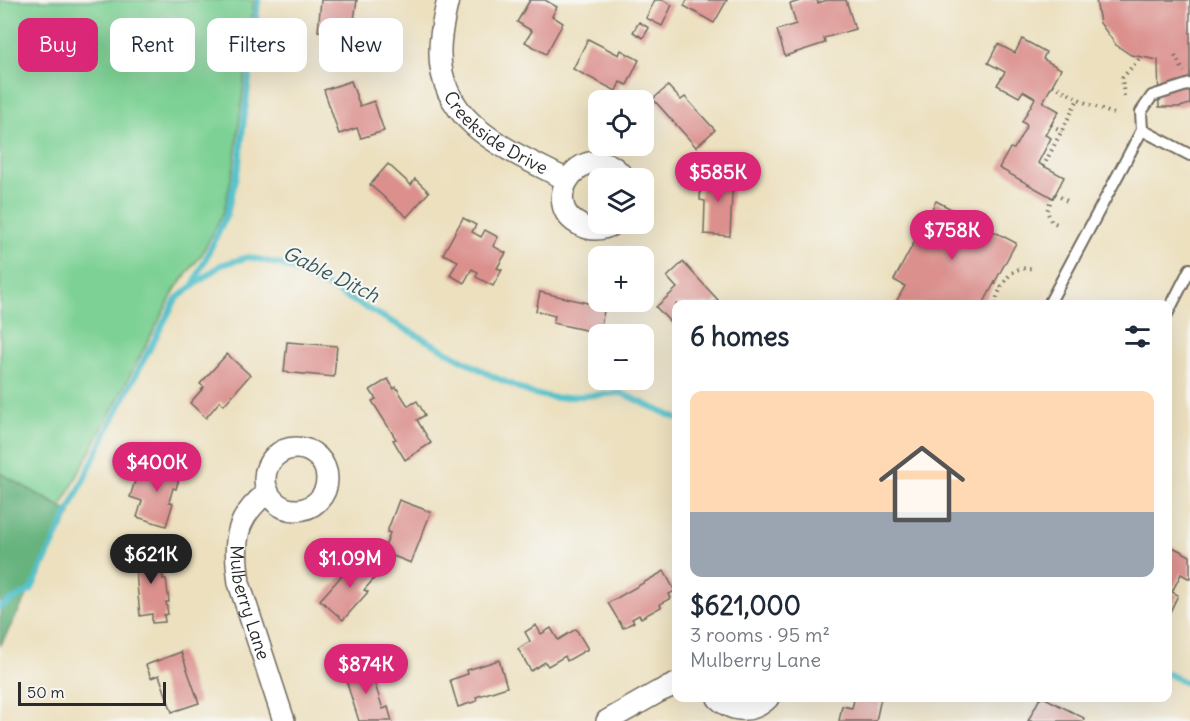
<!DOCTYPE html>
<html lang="en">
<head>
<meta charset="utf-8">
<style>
  body { margin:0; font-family:Delius,sans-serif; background:#f6f6f7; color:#1f2937; height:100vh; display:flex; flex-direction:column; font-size:22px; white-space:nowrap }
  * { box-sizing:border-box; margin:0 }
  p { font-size:20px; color:#747a83 }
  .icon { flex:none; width:33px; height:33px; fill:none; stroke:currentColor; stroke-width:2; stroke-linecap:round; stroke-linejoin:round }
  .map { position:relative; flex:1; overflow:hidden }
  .details { position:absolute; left:672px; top:300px; width:500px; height:402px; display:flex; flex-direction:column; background:#fff; border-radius:12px; box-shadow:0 6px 24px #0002 }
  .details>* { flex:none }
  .top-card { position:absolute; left:18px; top:18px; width:564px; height:54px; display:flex; gap:12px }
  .fabs { position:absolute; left:588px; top:90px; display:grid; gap:12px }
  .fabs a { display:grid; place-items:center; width:66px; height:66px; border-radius:12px; background:#fff; box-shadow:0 6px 24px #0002; font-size:30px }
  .scale { position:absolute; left:18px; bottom:15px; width:148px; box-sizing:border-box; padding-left:6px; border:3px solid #2b2b2b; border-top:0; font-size:16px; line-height:21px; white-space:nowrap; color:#2b2b2b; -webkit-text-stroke:4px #f6f6f2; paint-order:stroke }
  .price { position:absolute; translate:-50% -51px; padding:0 14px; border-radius:21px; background:#db2777; color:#fff; font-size:20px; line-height:39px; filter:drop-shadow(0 2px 3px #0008) }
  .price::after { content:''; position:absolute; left:50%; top:36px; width:18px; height:14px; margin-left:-9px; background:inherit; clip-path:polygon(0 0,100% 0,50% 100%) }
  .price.current { background:#222; color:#fff }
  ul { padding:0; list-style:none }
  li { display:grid; align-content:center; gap:12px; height:318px; padding:0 18px }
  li+li { border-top:2px solid #e0e1e3 }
  li span { display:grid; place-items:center; height:186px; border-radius:12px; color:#555 }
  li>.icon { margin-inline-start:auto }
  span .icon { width:108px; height:108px; fill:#fffc; stroke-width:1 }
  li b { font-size:26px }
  h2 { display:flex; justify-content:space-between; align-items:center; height:72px; padding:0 18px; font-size:26px }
  .pill { padding:0 21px; border-radius:12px; background:#fff; box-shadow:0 6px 24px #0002; font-size:21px; line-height:54px }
  .pill.current { background:#db2777; color:#fff }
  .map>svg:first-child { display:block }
</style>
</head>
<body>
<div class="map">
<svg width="1190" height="721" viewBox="0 0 1190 721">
  <rect width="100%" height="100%" fill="#f6f6f2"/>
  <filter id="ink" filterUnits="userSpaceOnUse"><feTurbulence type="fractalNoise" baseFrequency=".0167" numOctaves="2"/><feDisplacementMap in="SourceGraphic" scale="12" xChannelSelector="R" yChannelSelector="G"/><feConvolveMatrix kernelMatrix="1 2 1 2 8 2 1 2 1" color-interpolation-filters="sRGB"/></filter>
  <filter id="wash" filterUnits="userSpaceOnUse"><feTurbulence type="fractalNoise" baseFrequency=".008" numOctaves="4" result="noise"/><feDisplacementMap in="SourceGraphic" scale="24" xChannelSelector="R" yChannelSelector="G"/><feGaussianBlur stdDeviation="1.35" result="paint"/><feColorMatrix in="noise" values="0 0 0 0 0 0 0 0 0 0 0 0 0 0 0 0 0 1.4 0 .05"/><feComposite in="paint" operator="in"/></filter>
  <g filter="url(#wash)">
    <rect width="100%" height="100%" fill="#ece0bf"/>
    <path fill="#7dd194" stroke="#547e60" stroke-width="1.5" d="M0 0H254L234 166 224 211 202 254 176 288 61 507 5 476 0 483Z"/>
    <path fill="#66b37e" stroke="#486f54" stroke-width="1.5" d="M0 473 71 513 0 646Z"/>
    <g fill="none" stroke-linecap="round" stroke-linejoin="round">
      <g stroke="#54c1cb" stroke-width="6">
        <path d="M194 283 227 214 239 163 258 0"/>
        <path d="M0 607 31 590 114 416 176 299 221 265 249 257 282 265 328 287 492 376 533 394 556 398 621 393 676 418"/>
        <path d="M1167 673 1190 685"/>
      </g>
    </g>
    <g id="blocks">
      <g fill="#db908d">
        <path d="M321 0H357L354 20 369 21 366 44 336 41 337 33 318 31Z"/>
        <path d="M530 0H545L557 7 552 16 563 23 546 54 525 42 532 31 517 22Z"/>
        <path d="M655 0H663L672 5 662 26 646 18Z"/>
        <path d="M687 0H727L714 23 684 6Z"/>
        <path d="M803 0H817L818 3 827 0H846L855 29 824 38 825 43 785 56 777 30 796 24 790 4Z"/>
        <path d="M1096 0H1190V104L1180 107H1159L1158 60 1131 55 1116 45 1100 23Z"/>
        <path d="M639 22 649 28 643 38 633 32Z"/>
        <path d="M588 39 619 55 621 50 639 60 627 85 620 82 616 91 573 69Z"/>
        <path d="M1022 39 1046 52 1043 59 1061 69 1043 102 1059 111 1045 135 1051 138 1038 163 1064 177 1053 198 999 168 1010 148 1014 149 1027 125 1022 122 1035 98 1023 91 1019 97 997 85 1005 72 988 63 998 44 1015 53Z"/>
        <path d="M351 81 360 106 374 101 384 131 361 138 357 128 339 134 324 90Z"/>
        <path d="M668 86 681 100 685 97 715 130 696 147 653 99Z"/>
        <path d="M388 164 411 185 415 179 429 192 407 217 370 185Z"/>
        <path d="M707 172 733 173 730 236 704 234 705 201 700 200 701 182H707Z"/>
        <path d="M936 201 1016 243 983 304H895L905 286 894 280Z"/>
        <path d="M463 218 476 225 472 232 481 237 485 230 498 237 493 246 506 253 497 268 502 270 493 286 476 277 478 272 472 269 464 283 450 275 458 261 443 254Z"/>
        <path d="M683 262 718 300 713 304H676V324L674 326 656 307 677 288 667 277Z"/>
        <path d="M540 292 605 307 599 333 553 323 555 316 536 311Z"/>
        <path d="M287 342 337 346 334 377 284 372Z"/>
        <path d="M227 354 250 375 224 405 220 401 206 418 190 403 204 387 200 384Z"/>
        <path d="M388 379 394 389 396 387 408 406 417 401 425 415 417 420 431 443 405 460 393 440 396 439 372 401 376 399 370 390Z"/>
        <path d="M159 462 182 468 176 489 173 488 169 502 173 503 166 526 137 517 142 501 130 497 137 474 154 479Z"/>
        <path d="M399 500 431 512 411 563 383 552 390 533 387 532Z"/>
        <path d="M1167 544 1190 556V579L1181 574 1172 592 1178 595 1169 614 1167 613Z"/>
        <path d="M160 549 163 579H166L169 602H166L168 614 164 615 165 622 152 623V614L140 616 134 551Z"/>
        <path d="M362 558 379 573 364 590 368 592 343 620 320 600 345 572 348 575Z"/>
        <path d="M664 571 675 591 669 594 671 598 660 604 661 607 641 618 639 615 632 619 634 622 623 628 608 603Z"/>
        <path d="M536 625 541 634 551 628 558 640 576 629 588 649 567 661 565 656 548 666 545 662 531 671 518 649 530 641 525 632Z"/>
        <path d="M181 652 199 703 172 712 159 675 151 678 146 665Z"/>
        <path d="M499 660 507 687 476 697 477 701 458 707 450 680 468 674 467 670Z"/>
        <path d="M368 663 383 709 388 707 392 721H359L343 671Z"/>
        <path d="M849 698H881L876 721H839L842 706 852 708 854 700Z"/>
        <path d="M1040 698H1045L1084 718 1083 721H1028Z"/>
      </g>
    </g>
  </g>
  <g filter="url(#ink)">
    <use href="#blocks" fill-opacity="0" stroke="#6f6a5f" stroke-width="1.5"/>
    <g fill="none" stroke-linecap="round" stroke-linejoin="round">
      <g stroke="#6f6a5f" stroke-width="14">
        <g id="lane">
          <path d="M1142 130 1190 155"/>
          <path d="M1049 304 1142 130 1141 112 1152 96 1190 84"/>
          <path d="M1167 314 1190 269"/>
        </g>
      </g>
      <g stroke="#6f6a5f" stroke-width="24">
        <g id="street">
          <path id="s1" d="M448 0C444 17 440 33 440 50 438 125 512 151 567 180"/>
          <path d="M614 224C604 229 593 231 582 226 532 203 589 130 624 178"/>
          <circle cx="296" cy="479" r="31"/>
          <path id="s2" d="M268 492C233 519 234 542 239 583L284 721"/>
          <path d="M718 698C733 713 753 713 768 698"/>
          <path d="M607 721 658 692 676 684"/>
        </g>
      </g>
      <g stroke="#6f6a5f" stroke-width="4" stroke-dasharray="1.5 4.5" stroke-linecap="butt">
        <path d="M1175 56 1184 72"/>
        <path d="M1053 85 1088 104 1114 114"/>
        <path d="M1124 96 1122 78 1140 58"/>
        <path d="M1051 125 1062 131"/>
        <path d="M1043 167 1078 99"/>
        <path d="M1055 194 1069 202"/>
        <path d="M1052 197 1047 211 1051 221 1057 224"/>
        <path d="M995 283 1002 287"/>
        <path d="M996 304C996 297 999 292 1002 286 1010 272 1017 266 1034 269"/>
      </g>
      <use href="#lane" stroke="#fff" stroke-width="10"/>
      <use href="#street" stroke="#fff" stroke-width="21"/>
    </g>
  </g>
  <g text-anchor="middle" stroke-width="4.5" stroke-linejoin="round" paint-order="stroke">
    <g font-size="18" fill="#2b2b2b" stroke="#f6f6f2">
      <text dy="6" stroke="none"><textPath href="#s1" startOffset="158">Creekside Drive</textPath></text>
      <text dy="6" stroke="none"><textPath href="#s2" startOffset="123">Mulberry Lane</textPath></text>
    </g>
    <g font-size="20" font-style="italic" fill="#37585b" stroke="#f6f6f2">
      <text transform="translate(331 274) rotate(26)" y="7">Gable Ditch</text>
    </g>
  </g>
</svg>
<div class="fabs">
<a><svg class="icon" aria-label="locate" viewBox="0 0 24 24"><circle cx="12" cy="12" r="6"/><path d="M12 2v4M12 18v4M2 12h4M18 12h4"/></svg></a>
<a><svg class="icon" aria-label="layers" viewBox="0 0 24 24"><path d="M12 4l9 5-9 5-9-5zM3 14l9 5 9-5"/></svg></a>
<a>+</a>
<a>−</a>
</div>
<div class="scale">50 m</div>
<b class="price" style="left:718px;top:203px">$585K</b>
<b class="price" style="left:952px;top:261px">$758K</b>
<b class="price" style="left:157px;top:493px">$400K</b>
<b class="price current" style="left:151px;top:585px">$621K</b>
<b class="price" style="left:350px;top:589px">$1.09M</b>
<b class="price" style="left:366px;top:695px">$874K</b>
<div class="top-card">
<a class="pill current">Buy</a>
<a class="pill">Rent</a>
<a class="pill">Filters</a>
<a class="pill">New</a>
</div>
<section class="details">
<h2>6 homes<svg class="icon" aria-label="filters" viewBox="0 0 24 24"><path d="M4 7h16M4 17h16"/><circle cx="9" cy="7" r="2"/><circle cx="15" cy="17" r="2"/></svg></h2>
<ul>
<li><span style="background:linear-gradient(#ffd9b3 65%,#9aa5b1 0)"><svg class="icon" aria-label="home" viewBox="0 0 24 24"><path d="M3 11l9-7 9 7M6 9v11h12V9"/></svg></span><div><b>$621,000</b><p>3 rooms · 95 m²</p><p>Mulberry Lane</p></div></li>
</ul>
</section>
</div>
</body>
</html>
